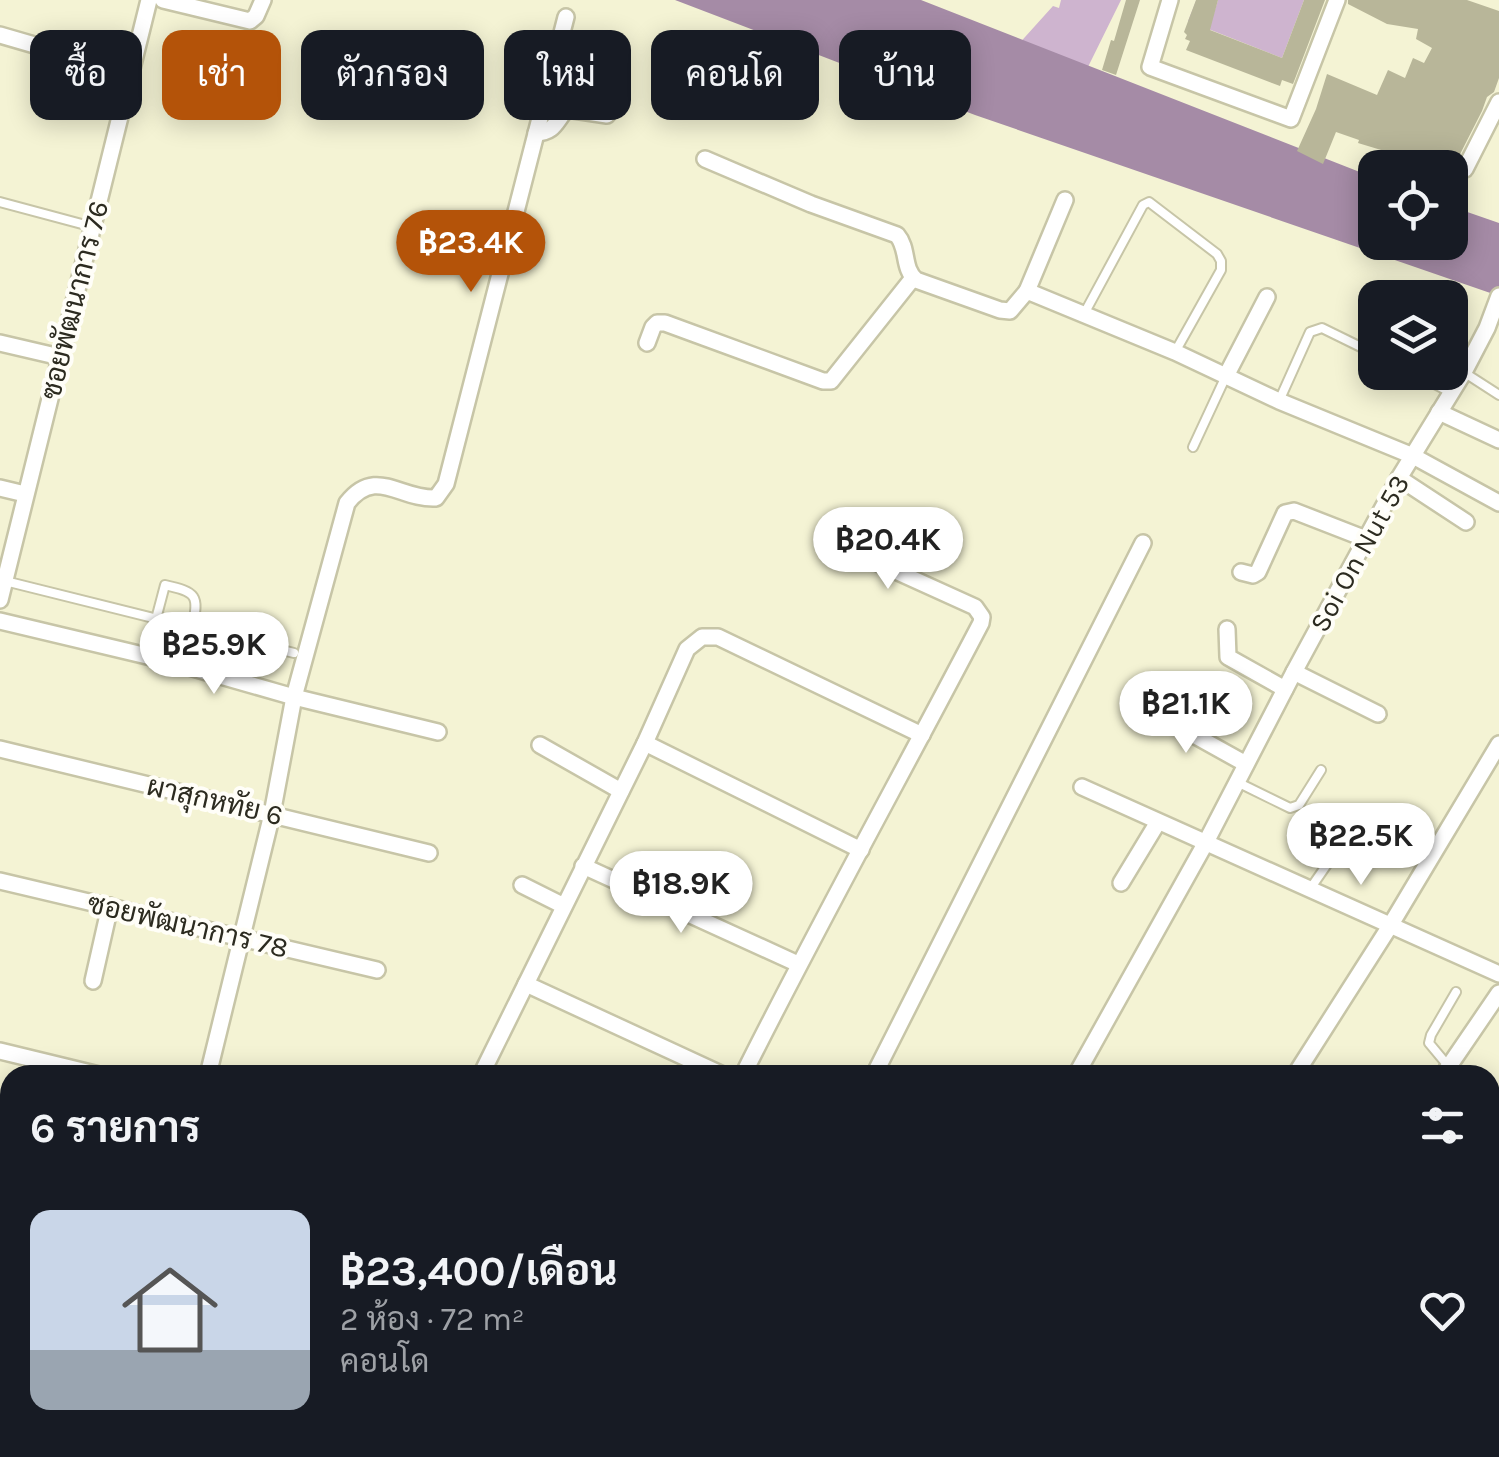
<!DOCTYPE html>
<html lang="th">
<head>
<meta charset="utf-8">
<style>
  body { margin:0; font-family:Karla,Sarabun,sans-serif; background:#242831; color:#f1f3f6; height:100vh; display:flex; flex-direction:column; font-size:38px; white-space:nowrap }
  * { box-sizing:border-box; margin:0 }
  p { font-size:32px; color:#9ea1a6 }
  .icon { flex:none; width:55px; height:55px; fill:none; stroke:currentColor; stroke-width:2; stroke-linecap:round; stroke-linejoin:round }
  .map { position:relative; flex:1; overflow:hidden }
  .details { position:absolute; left:0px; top:1065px; width:1500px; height:392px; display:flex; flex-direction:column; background:#171b24; border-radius:30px 30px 0 0; box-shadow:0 5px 25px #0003 }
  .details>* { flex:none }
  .banner { position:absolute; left:30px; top:30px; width:1440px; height:90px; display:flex; gap:20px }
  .controls { position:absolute; left:1358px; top:150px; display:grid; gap:20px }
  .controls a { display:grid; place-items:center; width:110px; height:110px; border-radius:20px; background:#171b24; box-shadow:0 5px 25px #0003; font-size:50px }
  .price { position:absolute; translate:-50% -85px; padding:0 22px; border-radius:35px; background:#fff; color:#222; font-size:32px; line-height:65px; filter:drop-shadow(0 2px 5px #0008) }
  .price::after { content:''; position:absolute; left:50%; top:60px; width:30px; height:22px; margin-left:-15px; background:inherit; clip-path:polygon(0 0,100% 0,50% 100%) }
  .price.on { background:#b45309; color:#fff }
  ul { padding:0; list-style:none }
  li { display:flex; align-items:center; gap:30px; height:250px; padding:0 30px }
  li span { display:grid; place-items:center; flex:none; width:280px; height:200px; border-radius:20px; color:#555 }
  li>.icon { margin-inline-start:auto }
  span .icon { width:120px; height:120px; fill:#fffc; stroke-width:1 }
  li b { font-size:42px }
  h2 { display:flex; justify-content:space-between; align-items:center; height:120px; padding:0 30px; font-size:42px }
  .pill { padding:0 35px; border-radius:20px; background:#171b24; box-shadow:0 5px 25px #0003; font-size:35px; line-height:90px }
  .pill.on { background:#b45309; color:#fff }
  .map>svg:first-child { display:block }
</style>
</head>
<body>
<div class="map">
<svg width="1499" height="1457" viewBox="0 0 1499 1457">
  <rect width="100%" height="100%" fill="#f4f3d4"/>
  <g fill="#ceb4cf">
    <path d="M1061 0H1121L1086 71 1016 47 1053 6 1059 8Z"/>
    <path d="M1218 0H1304L1282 58 1188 21 1196 1 1214 13Z"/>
  </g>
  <path fill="#a58ba6" d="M675 0H921L1375 178V242H1450V206L1499 223V296L975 115Z"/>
  <g fill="#b8b699">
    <path d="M1126 0H1140L1116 75 1102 70 1111 40 1114 41Z"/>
    <path d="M1196 0H1218L1210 30 1282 58 1304 0H1325L1293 84 1282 80 1280 86 1186 50 1190 41 1185 39 1187 35 1184 32Z"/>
    <path d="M1348 0H1467L1499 11V78L1494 92 1487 97 1482 111 1455 164 1454 171 1459 178 1450 199V168H1386L1391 153 1358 143 1359 140 1336 132 1323 164 1297 151 1316 109 1327 74 1377 95 1388 70 1405 78 1413 58 1424 63 1432 48 1416 39 1418 29 1387 24 1348 4Z"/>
  </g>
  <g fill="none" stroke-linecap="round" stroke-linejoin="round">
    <g stroke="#c7c5a7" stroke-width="12">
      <g id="service">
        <path d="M0 202 93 227"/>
        <path d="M1084 314 1143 205 1149 202 1217 254 1221 261V270L1175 352"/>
        <path d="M1411 372 1452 393"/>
        <path d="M1465 373 1499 395"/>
        <path d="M1279 401 1310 332 1322 328 1375 354"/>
        <path d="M1193 447 1226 376"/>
        <path d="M5 581 294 653"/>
        <path d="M156 619 165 585C196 592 200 595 192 627"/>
        <path d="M168 661 178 624"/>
        <path d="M1237 782 1290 808 1299 805 1321 770"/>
        <path d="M1310 889 1339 847"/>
        <path d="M1449 1067 1429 1043 1431 1035 1456 992"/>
      </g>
    </g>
    <g stroke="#c7c5a7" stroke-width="20">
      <g id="minor">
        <path d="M163 0 250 21 256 16 263 0"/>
        <path d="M1170 0 1150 67 1291 119 1337 0"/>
        <path d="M0 35 131 73"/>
        <path d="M47 93 57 52"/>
        <path d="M567 109 581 57"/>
        <path d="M536 133C555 133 556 120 567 109L607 115"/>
        <path d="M705 159 811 204 897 235C909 249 902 268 916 280L1000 310 1010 311 1027 291 1175 352 1279 401 1413 456 1499 503"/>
        <path d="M1465 169 1499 102"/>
        <path d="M1027 291 1065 200"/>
        <path d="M0 343 60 357"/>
        <path d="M647 343 653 327 657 323H665L823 381H831L913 278"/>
        <path d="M1226 376 1267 297"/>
        <path d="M1439 412 1499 440"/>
        <path d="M1399 478 1466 522"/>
        <path d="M0 488 25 494"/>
        <path d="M1241 572 1253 575 1258 572 1285 513 1294 511 1366 539"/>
        <path d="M0 600 149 0"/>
        <path d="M0 621 168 661 294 697 438 732"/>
        <path d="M1227 629 1228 657 1285 689"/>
        <path d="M1294 672 1378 714"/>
        <path d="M1147 709 1246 764"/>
        <path d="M645 743 861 850"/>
        <path d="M540 745 621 791"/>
        <path d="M0 749 429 853"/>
        <path d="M1082 787 1499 974"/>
        <path d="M583 866 798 964"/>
        <path d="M0 881 377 970"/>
        <path d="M1121 883 1158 822"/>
        <path d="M522 885 564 906"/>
        <path d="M93 981 110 906"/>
        <path d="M526 984 723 1075"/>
        <path d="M0 1051 99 1075"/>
        <path d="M208 1075 272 814 294 697 347 503C376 466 400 500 436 498L446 484 566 17"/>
        <path d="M481 1075 645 743 687 649 702 637H718L922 735"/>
        <path d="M743 1075C819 923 902 774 981 623L982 617 975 607 827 540"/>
        <path d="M874 1075 1143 543"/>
        <path d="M1076 1075 1205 844 1294 672 1399 478 1464 372 1487 328 1499 296"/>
        <path d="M1295 1075 1390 926 1499 744"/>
        <path d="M1443 1075 1499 993"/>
        <path d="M0 1221 10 1223"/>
        <path d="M1490 1229 1499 1217"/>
        <path d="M0 1391 10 1393"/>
        <path d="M1490 1407 1499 1395"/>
        <path d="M1030 1448 1048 1457"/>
        <path d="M103 1457 106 1448"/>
        <path d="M290 1457 295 1448"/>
        <path d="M550 1457 555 1448"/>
        <path d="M681 1457 686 1448"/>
        <path d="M863 1457 869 1448"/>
        <path d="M1056 1457 1061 1448"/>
        <path d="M1185 1457 1192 1448"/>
        <path d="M1450 1457 1457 1448"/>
      </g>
    </g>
    <use href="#service" stroke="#fff" stroke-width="8"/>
    <use href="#minor" stroke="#fff" stroke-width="15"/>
  </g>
  <g text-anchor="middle" stroke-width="8" stroke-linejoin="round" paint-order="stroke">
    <g font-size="28" fill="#2c2b20" stroke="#fffef8">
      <text transform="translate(74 300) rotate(-76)" y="10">ซอยพัฒนาการ 76</text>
      <text transform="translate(1359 553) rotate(-61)" y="10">Soi On Nut 53</text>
      <text transform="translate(215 800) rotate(13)" y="10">ผาสุกหทัย 6</text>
      <text transform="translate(188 925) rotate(13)" y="10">ซอยพัฒนาการ 78</text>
    </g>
  </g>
</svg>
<div class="controls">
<a><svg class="icon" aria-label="locate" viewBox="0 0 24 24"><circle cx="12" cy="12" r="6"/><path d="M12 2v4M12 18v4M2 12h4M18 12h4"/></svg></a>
<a><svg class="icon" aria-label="layers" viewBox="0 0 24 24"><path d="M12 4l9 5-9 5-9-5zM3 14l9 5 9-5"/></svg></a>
</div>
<b class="price on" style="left:471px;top:295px">฿23.4K</b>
<b class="price" style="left:888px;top:592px">฿20.4K</b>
<b class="price" style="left:214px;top:697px">฿25.9K</b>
<b class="price" style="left:1186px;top:756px">฿21.1K</b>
<b class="price" style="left:1361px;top:888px">฿22.5K</b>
<b class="price" style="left:681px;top:936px">฿18.9K</b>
<div class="banner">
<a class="pill">ซื้อ</a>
<a class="pill on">เช่า</a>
<a class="pill">ตัวกรอง</a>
<a class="pill">ใหม่</a>
<a class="pill">คอนโด</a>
<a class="pill">บ้าน</a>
</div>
<section class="details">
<h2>6 รายการ<svg class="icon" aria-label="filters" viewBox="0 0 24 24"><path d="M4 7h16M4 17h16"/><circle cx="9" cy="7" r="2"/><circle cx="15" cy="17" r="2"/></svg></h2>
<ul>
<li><span style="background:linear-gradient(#c9d6e8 70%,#9aa5b1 0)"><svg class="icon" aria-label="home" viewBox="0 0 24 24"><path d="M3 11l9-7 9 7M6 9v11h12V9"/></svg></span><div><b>฿23,400/เดือน</b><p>2 ห้อง · 72 m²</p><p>คอนโด</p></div><svg class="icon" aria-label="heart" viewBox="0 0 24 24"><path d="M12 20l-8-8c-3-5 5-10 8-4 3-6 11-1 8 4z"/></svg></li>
</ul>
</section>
</div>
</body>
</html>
